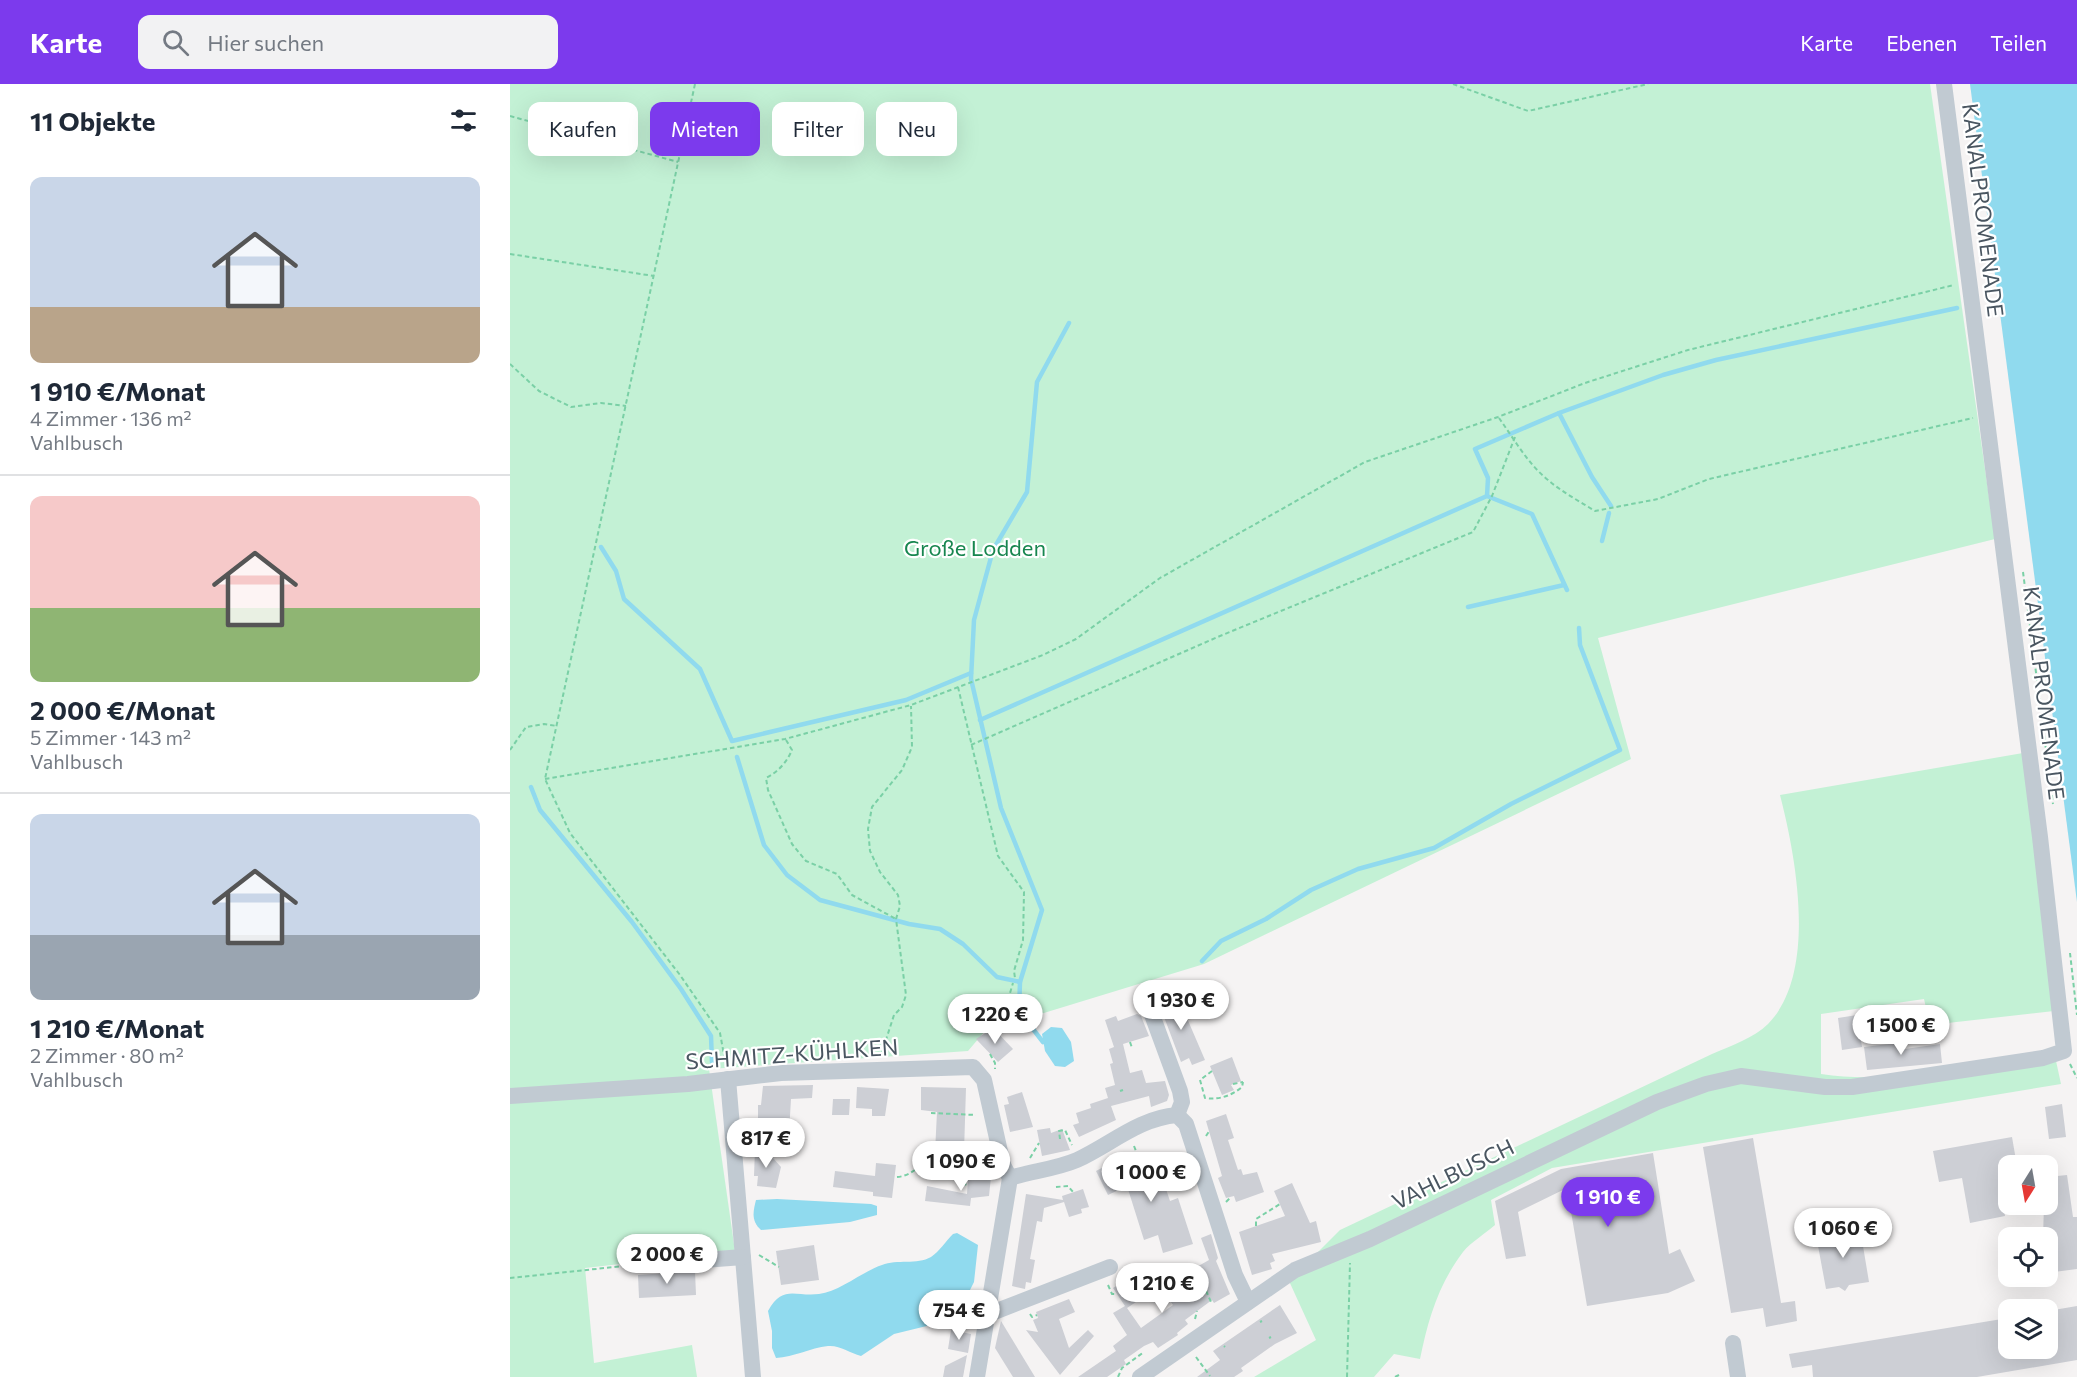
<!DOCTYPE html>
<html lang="de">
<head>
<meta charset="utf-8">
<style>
  body { margin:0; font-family:Commissioner,sans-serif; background:#f2f2f3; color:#1f2937; height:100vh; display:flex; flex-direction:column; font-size:22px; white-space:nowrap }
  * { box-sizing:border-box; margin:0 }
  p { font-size:20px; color:#747a83 }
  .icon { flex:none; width:33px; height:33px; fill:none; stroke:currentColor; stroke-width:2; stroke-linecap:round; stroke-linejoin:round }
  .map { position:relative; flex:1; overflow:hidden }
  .drawer { display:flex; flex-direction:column; background:#fff; width:510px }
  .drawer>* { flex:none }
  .hud { position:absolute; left:18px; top:18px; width:570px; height:54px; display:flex; gap:12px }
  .needle { width:39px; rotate:191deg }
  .tools { position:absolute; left:1488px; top:1071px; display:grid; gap:12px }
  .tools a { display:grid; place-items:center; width:60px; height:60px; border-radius:12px; background:#fff; box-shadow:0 6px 24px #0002; font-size:30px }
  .price { position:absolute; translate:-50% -51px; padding:0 14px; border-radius:21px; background:#fff; color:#222; font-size:20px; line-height:39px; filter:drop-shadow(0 2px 3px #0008) }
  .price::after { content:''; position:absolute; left:50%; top:36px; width:18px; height:14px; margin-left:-9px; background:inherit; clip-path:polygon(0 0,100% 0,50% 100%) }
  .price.on { background:#7c3aed; color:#fff }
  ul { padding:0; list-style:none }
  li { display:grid; align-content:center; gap:12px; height:318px; padding:0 30px }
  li+li { border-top:2px solid #e0e1e3 }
  li span { display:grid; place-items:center; height:186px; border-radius:12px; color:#555 }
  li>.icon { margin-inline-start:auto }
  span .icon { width:108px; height:108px; fill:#fffc; stroke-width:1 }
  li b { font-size:26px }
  h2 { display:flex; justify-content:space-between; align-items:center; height:72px; padding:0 30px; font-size:26px }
  .tag { padding:0 21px; border-radius:12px; background:#fff; box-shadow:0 6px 24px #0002; font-size:21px; line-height:54px }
  .tag.on { background:#7c3aed; color:#fff }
  header { display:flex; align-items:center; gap:36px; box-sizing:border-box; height:84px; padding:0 30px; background:#7c3aed; color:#fff }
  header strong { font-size:28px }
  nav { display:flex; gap:33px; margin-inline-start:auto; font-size:21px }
  .search { width:420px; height:54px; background:#f2f2f3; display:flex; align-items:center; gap:15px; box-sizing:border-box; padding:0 21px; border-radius:12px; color:#747a83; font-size:22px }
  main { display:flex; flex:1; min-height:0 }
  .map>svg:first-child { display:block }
</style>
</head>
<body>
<header>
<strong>Karte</strong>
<div class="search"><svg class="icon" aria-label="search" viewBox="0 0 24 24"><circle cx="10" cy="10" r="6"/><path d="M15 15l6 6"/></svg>Hier suchen</div>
<nav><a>Karte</a><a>Ebenen</a><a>Teilen</a></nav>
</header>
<main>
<section class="drawer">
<h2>11 Objekte<svg class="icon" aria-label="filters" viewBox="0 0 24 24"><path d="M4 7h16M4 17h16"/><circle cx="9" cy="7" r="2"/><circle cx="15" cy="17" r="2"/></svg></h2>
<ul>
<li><span style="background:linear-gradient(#c9d6e8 70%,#b9a48a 0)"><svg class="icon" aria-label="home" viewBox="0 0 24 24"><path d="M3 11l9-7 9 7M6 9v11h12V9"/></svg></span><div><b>1 910 €/Monat</b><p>4 Zimmer · 136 m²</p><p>Vahlbusch</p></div></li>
<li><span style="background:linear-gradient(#f6c9c9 60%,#8fb573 0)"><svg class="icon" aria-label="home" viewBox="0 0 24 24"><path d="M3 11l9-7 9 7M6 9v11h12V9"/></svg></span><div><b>2 000 €/Monat</b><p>5 Zimmer · 143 m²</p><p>Vahlbusch</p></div></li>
<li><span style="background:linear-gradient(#c9d6e8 65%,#9aa5b1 0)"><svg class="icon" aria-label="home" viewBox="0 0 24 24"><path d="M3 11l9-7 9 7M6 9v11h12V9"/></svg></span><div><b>1 210 €/Monat</b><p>2 Zimmer · 80 m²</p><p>Vahlbusch</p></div></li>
</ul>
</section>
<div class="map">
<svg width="1567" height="1293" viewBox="0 0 1567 1293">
  <rect width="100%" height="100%" fill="#f5f3f3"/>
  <g fill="#c3f1d5">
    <path d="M0 0H1420L1485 455 1088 554 1121 675 694 880 475 947 458 967 199 985 225 1167 75 1184 84 1279 182 1261 187 1293H0Z"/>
    <path d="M1513 669 1544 927 1420 941 1414 915 1311 930V990C1384 1001 1462 981 1534 970L1543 963 1551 1000 1042 1084 981 1116 985 1141C975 1150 961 1158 953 1168 928 1201 918 1236 910 1275L884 1270 864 1293H744L806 1256 779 1197 830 1146 1202 970C1220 962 1244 954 1258 940 1308 889 1286 773 1270 711Z"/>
  </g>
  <g fill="#90daee">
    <path d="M1460 0H1567V818Z"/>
    <path d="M541 943 552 944 561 958 564 977 555 983 545 982 535 967 532 950Z"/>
    <path d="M267 1115 361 1120 367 1122V1131L340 1138 251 1146C241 1137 243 1128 246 1116Z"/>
    <path d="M447 1149 468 1161 464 1198 460 1206V1216L454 1225 429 1239 384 1250 351 1272C340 1269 330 1261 318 1262 300 1264 284 1273 266 1274L262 1264V1247L258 1227C273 1200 285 1213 309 1210 329 1208 353 1187 372 1181 387 1175 407 1181 421 1173 429 1168 436 1157 443 1150Z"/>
  </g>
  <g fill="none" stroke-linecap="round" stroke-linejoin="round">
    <g stroke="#90daee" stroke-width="4.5">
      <path d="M1049 329 1153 291 1206 276 1447 224"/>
      <path d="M1092 457 1099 429"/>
      <path d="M91 463 106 487 114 515 190 585 222 657 396 616 461 589"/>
      <path d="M1057 506 1022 430 977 412 978 394 965 365 1049 329 1082 393 1101 422"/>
      <path d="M958 523 1054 501"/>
      <path d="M470 636 977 412"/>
      <path d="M227 673 254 761 277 791 310 816 399 840 430 845 453 860 487 893 510 898"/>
      <path d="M21 703 30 726 122 838 171 905 201 952 202 978"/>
      <path d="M692 877 711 857 756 835 801 806 848 785 924 764 1001 720 1110 666 1070 561 1069 544"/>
      <path d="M533 958 509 927 510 898 532 826 491 724 461 595 464 536 483 466 517 408 527 298 559 239"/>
    </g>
  </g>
  <g fill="#cdcfd5">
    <path d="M667 911 695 976 682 981 679 974 671 978 648 917Z"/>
    <path d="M627 930 631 932 639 952 613 960 620 989 632 986 636 999 655 997 659 1011 657 1017 641 1023 639 1012 601 1022 606 1036 569 1053 563 1041 569 1039 566 1029 581 1024 580 1020 598 1014 595 1004 605 1001 600 980 603 979 599 965 604 963 595 936 606 932 608 937Z"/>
    <path d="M1347 931 1352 963 1332 966 1328 934Z"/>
    <path d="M483 944 503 965 488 978 466 955Z"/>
    <path d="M1387 959 1388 966 1430 960 1432 979 1357 986 1354 963Z"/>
    <path d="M722 973 731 997 721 1001 724 1006 712 1011 700 982Z"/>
    <path d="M303 1001 302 1014 281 1015 279 1049 269 1050V1061H248V1021H251L253 1002Z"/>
    <path d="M347 1003 379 1005 375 1032H362V1025L346 1024Z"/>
    <path d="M411 1003 456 1004 454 1068H425L427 1028 411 1026Z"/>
    <path d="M512 1008 523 1043 500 1048 494 1021 499 1020 497 1013Z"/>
    <path d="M323 1015H340L339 1031H322Z"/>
    <path d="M1552 1020 1556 1053 1539 1055 1535 1023Z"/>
    <path d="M716 1030 724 1054 718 1056 728 1086 731 1085 733 1091 747 1088 754 1108 726 1118 724 1112 716 1114 708 1094 712 1092 696 1037Z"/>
    <path d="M540 1044 541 1049 552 1045 560 1066 532 1072 527 1046Z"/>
    <path d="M1502 1053 1507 1082H1498V1085L1488 1087 1495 1132 1460 1139 1452 1094 1429 1098 1423 1067Z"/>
    <path d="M1243 1054 1271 1219 1285 1217 1287 1237 1256 1243 1253 1224 1221 1229 1193 1063Z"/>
    <path d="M245 1065H255L271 1083 266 1104 247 1102 248 1092H244Z"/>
    <path d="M1143 1069 1159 1170 1170 1165 1185 1197 1158 1209 1077 1222 1057 1104 1008 1128 1016 1172 996 1175 985 1117 1051 1085Z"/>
    <path d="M650 1070 655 1088 651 1090 660 1117 668 1114 683 1160 653 1169 648 1151 634 1156 617 1102 598 1111 586 1087 607 1076 616 1094 636 1090 632 1075Z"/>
    <path d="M366 1079 386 1081 382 1114 363 1112V1108L323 1103 325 1087 365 1092Z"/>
    <path d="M461 1090 481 1093 479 1112 461 1114 460 1122 415 1117 417 1102 457 1110 458 1096H460Z"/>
    <path d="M1557 1091 1563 1133H1567V1185L1544 1188 1538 1154H1533L1534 1120H1538V1093Z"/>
    <path d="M782 1099 800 1139 806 1137 811 1158 762 1170 765 1177 760 1179 762 1185 742 1191 729 1148 775 1132 764 1107Z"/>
    <path d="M573 1105 579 1123 571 1125 572 1129 559 1133 554 1118 534 1124 532 1138 527 1137 520 1175 525 1176 521 1199 516 1198 515 1205 502 1202 516 1110 553 1116 552 1112Z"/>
    <path d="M1350 1144 1359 1198 1339 1201 1335 1207 1329 1203 1316 1205 1306 1151Z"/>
    <path d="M701 1150 708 1174 706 1177 720 1210 704 1219 702 1216 675 1236 678 1240 667 1249 668 1251 648 1264 643 1258 634 1262 614 1276 616 1280 597 1293H568L606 1267 603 1262 617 1251 603 1229 615 1222 603 1204 619 1194 632 1214 617 1224 631 1244 663 1221 659 1215 669 1208 671 1211 691 1196 685 1184 699 1176 691 1154Z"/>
    <path d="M304 1161 309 1196 271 1201 266 1167Z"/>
    <path d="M185 1187 186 1211 129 1214 128 1191Z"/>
    <path d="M559 1215 565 1228 549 1235 559 1264 578 1246 584 1252 550 1291 516 1246 528 1248 523 1236 528 1234 526 1228Z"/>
    <path d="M770 1221 787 1249 765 1260 731 1284 733 1287 724 1293H687L710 1276 703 1267Z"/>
    <path d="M1567 1222V1276L1467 1293H1303L1302 1281 1282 1284 1279 1270 1498 1234V1268L1538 1264V1227Z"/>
    <path d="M491 1237 525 1293H503L485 1264Z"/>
    <path d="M441 1246 461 1250 458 1269 438 1265Z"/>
    <path d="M457 1271 453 1293H433L435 1282Z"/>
  </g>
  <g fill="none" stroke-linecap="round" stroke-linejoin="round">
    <g stroke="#7ad0a6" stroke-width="2" stroke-dasharray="4.5 3" stroke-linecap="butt">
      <path d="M185 0 35 695 60 749 170 891 210 949 216 982"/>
      <path d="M943 0 1018 27 1138 0"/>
      <path d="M0 32 168 78"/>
      <path d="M0 170 144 192"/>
      <path d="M0 280 29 307 61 323 91 319 116 322"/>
      <path d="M989 334C1004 355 1018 380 1038 396 1052 408 1069 417 1085 427L1148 415 1199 395 1463 334"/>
      <path d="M1513 488 1543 720"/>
      <path d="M448 603 488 772 514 808 513 856 504 887 505 894"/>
      <path d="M276 656 282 666C277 678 268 688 256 694L258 706 282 760 296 777 327 790 342 811 386 835"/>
      <path d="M461 661 710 552 963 448 982 412 1005 353"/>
      <path d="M0 666 16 643 34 640 47 642"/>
      <path d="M35 695 275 655 401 621 533 571 566 555 650 494 855 378 988 333 1075 299 1178 266 1444 201"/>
      <path d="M1560 869 1567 931"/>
      <path d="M489 942 501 927 500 909 503 899"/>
      <path d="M620 958 622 964"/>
      <path d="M1393 959 1429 954"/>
      <path d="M480 970 485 979V985"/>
      <path d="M371 971 384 931 392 923 396 911 386 835 390 822 388 811 370 788 360 767 358 745 362 723 392 686 402 663 401 622"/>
      <path d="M1560 980 1567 994"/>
      <path d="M702 987 690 996 695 1014C709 1016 721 1012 732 1003L733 998"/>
      <path d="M723 1000 733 998"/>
      <path d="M610 1007 613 1006"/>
      <path d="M421 1029 466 1031"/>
      <path d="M236 1039 249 1041"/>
      <path d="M696 1052 700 1046"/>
      <path d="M550 1055 549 1047 555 1046 562 1061"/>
      <path d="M624 1062 635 1090"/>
      <path d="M520 1074 529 1059"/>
      <path d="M387 1093C402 1092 407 1081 421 1079"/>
      <path d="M450 1094 449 1098 457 1101"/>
      <path d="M546 1103 558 1102 563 1108"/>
      <path d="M716 1118 721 1113"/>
      <path d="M746 1142V1135L770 1120"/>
      <path d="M249 1171 269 1183"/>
      <path d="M690 1193 701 1218"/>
      <path d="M0 1194 114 1182"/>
      <path d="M598 1201 602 1210H607"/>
      <path d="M520 1230 522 1233 527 1231"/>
      <path d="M685 1235 687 1227"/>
      <path d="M750 1238 752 1237"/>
      <path d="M759 1254 761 1253"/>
      <path d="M714 1262 715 1263"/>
      <path d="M686 1273 700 1292"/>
      <path d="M608 1293 612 1284 634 1268"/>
      <path d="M837 1293 840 1179"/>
      <path d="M885 1293 889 1291"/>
    </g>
    <g stroke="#c1cad2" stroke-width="16">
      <path d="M641 928 670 1007 672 1018 667 1031"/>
      <path d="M218 995 243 1293"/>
      <path d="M0 1012 178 1000 271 989 463 983 474 996 493 1081 500 1094 467 1293"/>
      <path d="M435 1078 493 1081"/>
      <path d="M500 1094C522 1087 546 1085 567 1076 600 1061 629 1034 667 1031L676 1040 725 1191 738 1218"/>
      <path d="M128 1181 233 1173"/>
      <path d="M479 1230 600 1183"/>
      <path d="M1223 1259 1228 1293"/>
      <path d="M630 1293 785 1186 860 1155 1147 1018 1196 1000 1231 992 1315 1003H1342L1533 974 1554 967 1530 753 1434 0"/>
    </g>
  </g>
  <g text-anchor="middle" stroke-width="4.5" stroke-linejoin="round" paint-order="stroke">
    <g font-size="22" fill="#4a5661" stroke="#fff">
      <text transform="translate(1473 126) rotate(83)" y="8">KANALPROMENADE</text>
      <text transform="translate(1534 609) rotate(83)" y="8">KANALPROMENADE</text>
      <text transform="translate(282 970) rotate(-4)" y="8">SCHMITZ-KÜHLKEN</text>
      <text transform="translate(943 1090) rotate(-26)" y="8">VAHLBUSCH</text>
    </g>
    <g font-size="22" fill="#17864f" stroke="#fff">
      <text x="465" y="472">Große Lodden</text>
    </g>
  </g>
</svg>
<div class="tools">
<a><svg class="needle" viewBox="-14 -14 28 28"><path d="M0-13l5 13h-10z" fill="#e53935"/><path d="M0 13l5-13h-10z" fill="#747a83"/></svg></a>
<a><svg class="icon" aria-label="locate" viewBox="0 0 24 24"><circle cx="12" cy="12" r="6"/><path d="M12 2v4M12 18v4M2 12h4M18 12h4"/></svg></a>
<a><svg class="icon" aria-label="layers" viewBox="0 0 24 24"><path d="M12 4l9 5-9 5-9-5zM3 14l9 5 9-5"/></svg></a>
</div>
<b class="price" style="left:671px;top:947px">1 930 €</b>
<b class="price" style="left:485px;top:961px">1 220 €</b>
<b class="price" style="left:1391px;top:972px">1 500 €</b>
<b class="price" style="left:256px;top:1085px">817 €</b>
<b class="price" style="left:451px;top:1108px">1 090 €</b>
<b class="price" style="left:641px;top:1119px">1 000 €</b>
<b class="price on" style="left:1098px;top:1144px">1 910 €</b>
<b class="price" style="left:1333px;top:1175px">1 060 €</b>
<b class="price" style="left:157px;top:1201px">2 000 €</b>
<b class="price" style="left:652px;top:1230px">1 210 €</b>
<b class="price" style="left:449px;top:1257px">754 €</b>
<div class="hud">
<a class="tag">Kaufen</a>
<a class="tag on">Mieten</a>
<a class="tag">Filter</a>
<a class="tag">Neu</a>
</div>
</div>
</main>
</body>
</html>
